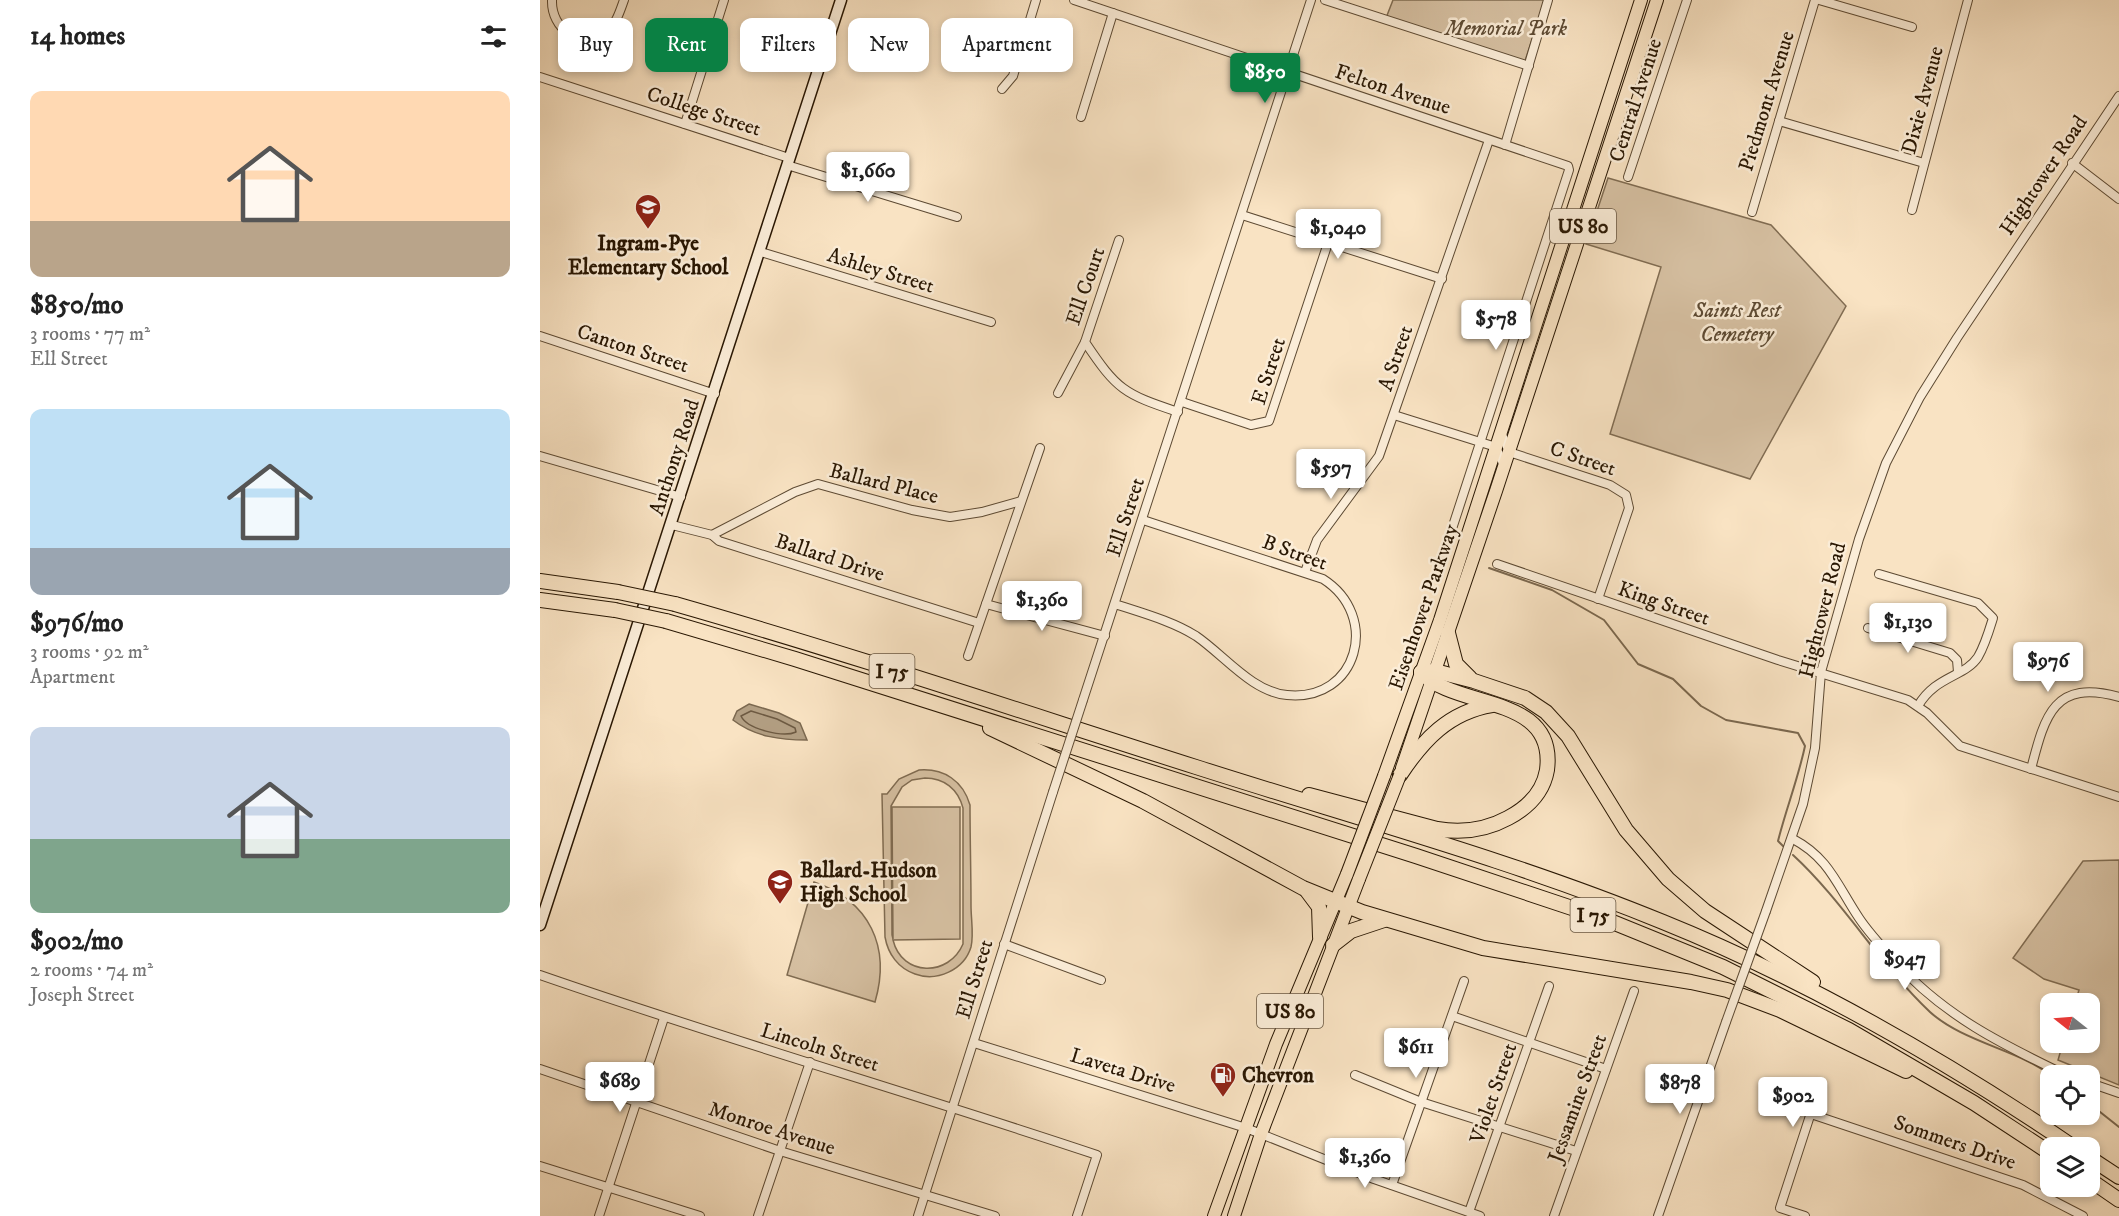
<!DOCTYPE html>
<html lang="en">
<head>
<meta charset="utf-8">
<style>
  body { margin:0; font-family:"IM FELL DW Pica",serif; background:#f6f6f6; color:#222; height:100vh; display:flex; flex-direction:column; font-size:22px; white-space:nowrap }
  * { box-sizing:border-box; margin:0 }
  p { font-size:20px; color:#767676 }
  .icon { flex:none; width:33px; height:33px; fill:none; stroke:currentColor; stroke-width:2; stroke-linecap:round; stroke-linejoin:round }
  .map { position:relative; flex:1; overflow:hidden }
  .sheet { display:flex; flex-direction:column; background:#fff; width:540px }
  .sheet>* { flex:none }
  .top-card { position:absolute; left:18px; top:18px; width:570px; height:54px; display:flex; gap:12px }
  .needle { width:39px; rotate:287deg }
  .tools { position:absolute; left:1500px; top:993px; display:grid; gap:12px }
  .tools a { display:grid; place-items:center; width:60px; height:60px; border-radius:12px; background:#fff; box-shadow:0 3px 9px #0003; font-size:30px }
  .price { position:absolute; translate:-50% -51px; padding:0 14px; border-radius:6px; background:#fff; color:#222; font-size:20px; line-height:39px; filter:drop-shadow(0 2px 3px #0008) }
  .price::after { content:''; position:absolute; left:50%; top:36px; width:18px; height:14px; margin-left:-9px; background:inherit; clip-path:polygon(0 0,100% 0,50% 100%) }
  .price.on { background:#0b8043; color:#fff }
  ul { padding:0; list-style:none }
  li { display:grid; align-content:center; gap:12px; height:318px; padding:0 30px }
  li span { display:grid; place-items:center; height:186px; border-radius:12px; color:#555 }
  li>.icon { margin-inline-start:auto }
  span .icon { width:108px; height:108px; fill:#fffc; stroke-width:1 }
  li b { font-size:26px }
  h2 { display:flex; justify-content:space-between; align-items:center; height:72px; padding:0 30px; font-size:26px }
  .tag { padding:0 21px; border-radius:12px; background:#fff; box-shadow:0 3px 9px #0003; font-size:21px; line-height:54px }
  .tag.on { background:#0b8043; color:#fff }
  main { display:flex; flex:1; min-height:0 }
  .map>svg:first-child { display:block }
</style>
</head>
<body>
<main>
<section class="sheet">
<h2>14 homes<svg class="icon" aria-label="filters" viewBox="0 0 24 24"><path d="M4 7h16M4 17h16"/><circle cx="9" cy="7" r="2"/><circle cx="15" cy="17" r="2"/></svg></h2>
<ul>
<li><span style="background:linear-gradient(#ffd9b3 70%,#b9a48a 0)"><svg class="icon" aria-label="home" viewBox="0 0 24 24"><path d="M3 11l9-7 9 7M6 9v11h12V9"/></svg></span><div><b>$850/mo</b><p>3 rooms · 77 m²</p><p>Ell Street</p></div></li>
<li><span style="background:linear-gradient(#bfe0f5 75%,#9aa5b1 0)"><svg class="icon" aria-label="home" viewBox="0 0 24 24"><path d="M3 11l9-7 9 7M6 9v11h12V9"/></svg></span><div><b>$976/mo</b><p>3 rooms · 92 m²</p><p>Apartment</p></div></li>
<li><span style="background:linear-gradient(#c9d6e8 60%,#7fa58c 0)"><svg class="icon" aria-label="home" viewBox="0 0 24 24"><path d="M3 11l9-7 9 7M6 9v11h12V9"/></svg></span><div><b>$902/mo</b><p>2 rooms · 74 m²</p><p>Joseph Street</p></div></li>
</ul>
</section>
<div class="map">
<svg width="1579" height="1216" viewBox="0 0 1579 1216">
  <rect width="100%" height="100%" fill="#f9e3c3"/>
  <filter id="stains"><feTurbulence type="fractalNoise" baseFrequency=".00333" numOctaves="4"/><feColorMatrix values="0 0 0 0 .2 0 0 0 0 .09 0 0 0 0 .02 0 0 0 .5 -.17"/></filter>
  <radialGradient id="worn" r=".72"><stop offset=".6" stop-color="#630" stop-opacity="0"/><stop offset="1" stop-color="#630" stop-opacity=".3"/></radialGradient>
  <g fill="#d6c0a2" stroke="#806c52" stroke-width="1.5" fill-rule="evenodd">
    <path d="M853 0H1005L984 64 846 18Z"/>
    <path d="M1068 178 1231 225 1306 306 1210 479 1070 434 1121 267 1046 244Z"/>
    <path d="M379 770C404 768 423 781 430 805 430 838 431 872 431 906 431 919 434 935 431 947 424 970 397 982 375 974 358 968 348 954 345 937L342 794H347L359 779ZM385 778C404 778 418 789 423 808V944C409 977 362 977 353 940L420 939V807H352L353 939 352 935 351 806 362 787 372 780Z"/>
    <path d="M1579 860V1085L1518 1060 1523 1043 1550 1042V1004L1535 1003 1539 990 1504 979 1473 958 1543 861Z"/>
    <path d="M274 882C330 901 351 947 335 1002L247 975Z"/>
  </g>
  <path fill="#b29e82" stroke="#7b684f" stroke-width="1.5" d="M209 704 239 713 260 723 267 740C241 740 215 737 193 720L197 711Z"/>
  <g fill="none" stroke-linecap="round" stroke-linejoin="round">
    <path stroke="#6e5a42" stroke-width="1.5" d="M211 711 237 719 255 728 256 732C243 738 207 729 201 716Z"/>
    <g stroke="#7b684f" stroke-width="2">
      <path d="M949 568 1012 590 1064 620 1098 664 1133 679 1161 706 1186 720 1258 733 1265 746C1258 779 1246 809 1238 841L1243 846"/>
      <path d="M1253 855C1304 902 1339 964 1390 1012 1423 1042 1479 1050 1512 1076"/>
      <path d="M1550 1104 1579 1127"/>
    </g>
    <g stroke="#5d4a33" stroke-width="10">
      <g id="street">
        <path d="M12 0C11 29 40 50 66 32 76 25 80 11 84 0"/>
        <path d="M534 0 1028 166 1029 170 910 535"/>
        <path d="M785 0 989 66"/>
        <path d="M1279 0 1372 27"/>
        <path d="M0 77 249 158"/>
        <path d="M462 89 473 76 496 0"/>
        <path d="M541 117 573 13"/>
        <path d="M1239 121 1384 163"/>
        <path d="M145 124 184 0"/>
        <path d="M965 145 1008 0"/>
        <path d="M1532 163 1579 199"/>
        <path d="M247 165 417 217"/>
        <path d="M1088 177 1147 0"/>
        <path d="M1372 210 1428 0"/>
        <path d="M1212 212 1275 0"/>
        <path d="M702 215 902 279"/>
        <path d="M579 240 545 342C577 390 584 394 638 412"/>
        <path d="M221 252 451 322"/>
        <path d="M0 336 175 394"/>
        <path d="M518 393 545 342"/>
        <path d="M642 402 711 425 729 421 788 243"/>
        <path d="M854 415 956 447 964 466"/>
        <path d="M961 432 969 452 1070 485 1086 495 1089 508 1058 599"/>
        <path d="M0 456 141 497"/>
        <path d="M132 525 172 535 179 541 439 623"/>
        <path d="M172 535 255 492 278 484 372 510 410 517 442 512 481 501"/>
        <path d="M957 564 1238 660 1368 700 1387 713 1420 746 1579 797"/>
        <path d="M765 572 777 540 839 456 949 140"/>
        <path d="M1339 574 1438 603 1453 618C1449 631 1445 645 1438 657 1425 677 1395 676 1378 706"/>
        <path d="M446 604 565 636"/>
        <path d="M575 604C602 613 632 621 656 636 684 655 712 692 747 695 818 702 841 616 783 579L603 520"/>
        <path d="M1328 628 1410 653 1417 660 1418 672"/>
        <path d="M428 656 500 448"/>
        <path d="M543 700 771 0"/>
        <path d="M1491 769C1505 715 1514 679 1579 697"/>
        <path d="M1253 839C1289 858 1297 885 1319 918 1329 933 1342 947 1354 960 1402 1015 1463 1045 1528 1076"/>
        <path d="M1226 911 1263 804 1275 748 1281 672 1319 539 1346 463 1380 397 1417 338 1579 96"/>
        <path d="M464 944 561 980"/>
        <path d="M0 975C184 1039 372 1093 557 1155L537 1216"/>
        <path d="M912 1016 1066 1069"/>
        <path d="M434 1043 706 1128 834 1179 940 1216"/>
        <path d="M0 1069 240 1151 455 1216"/>
        <path d="M815 1075 881 1102 1036 1151"/>
        <path d="M1550 1083 1579 1093"/>
        <path d="M1271 1114 1483 1185 1543 1216"/>
        <path d="M0 1166 160 1216"/>
        <path d="M852 1185 924 981"/>
        <path d="M929 1212 1009 986"/>
        <path d="M59 1216 124 1018"/>
        <path d="M218 1216 270 1062"/>
        <path d="M378 1216 513 792"/>
        <path d="M1014 1216 1094 991"/>
        <path d="M1118 1216 1186 1022"/>
        <path d="M1265 1216 1240 1208 1279 1088"/>
      </g>
    </g>
    <g stroke="#291703" stroke-width="13">
      <path id="secondary" d="M0 925 301 0"/>
    </g>
    <g stroke="#291703" stroke-width="14">
      <g id="primary">
        <path d="M862 768 956 491 1117 0"/>
        <path d="M844 776 900 620 1101 0"/>
        <path d="M674 1216 736 1044 807 874"/>
        <path d="M694 1216 721 1134 819 879"/>
      </g>
    </g>
    <g stroke="#291703" stroke-width="16">
      <g id="highway">
        <path d="M0 581 78 592"/>
        <path d="M0 600 75 610"/>
        <path d="M135 604C310 654 483 712 656 767 812 817 972 860 1123 922 1269 981 1405 1060 1535 1148"/>
        <path d="M126 621 255 659 876 856 1065 919 1183 967 1309 1030 1434 1103 1510 1153"/>
        <path d="M908 633 916 664 930 678"/>
        <path d="M881 672 895 671 934 681 985 698 1006 712 1028 736 1086 830 1128 879 1165 911 1273 982"/>
        <path d="M450 728 603 801 763 888 822 912 943 948 1151 982 1187 990 1240 1010 1366 1071"/>
        <path d="M860 775C883 740 909 712 952 705"/>
        <path d="M769 795 897 829C921 833 946 830 968 818 987 808 1003 793 1007 770 1017 693 915 710 881 672"/>
        <path d="M767 891 779 907 780 937"/>
        <path d="M793 945 811 931 844 920"/>
        <path d="M1550 1158 1579 1177"/>
        <path d="M1550 1180 1579 1200"/>
      </g>
    </g>
    <use href="#street" stroke="#fbedd8" stroke-width="8"/>
    <use href="#secondary" stroke="#fbedd8" stroke-width="10"/>
    <use href="#primary" stroke="#f9e3c3" stroke-width="12"/>
    <use href="#highway" stroke="#f9e3c3" stroke-width="14"/>
    <g stroke="#5d4a33" stroke-width="10" stroke-linecap="butt">
      <g id="street-bridge">
        <path d="M513 792 543 700"/>
        <path d="M1186 1022 1226 911"/>
      </g>
    </g>
    <g stroke="#291703" stroke-width="14" stroke-linecap="butt">
      <g id="primary-bridge">
        <path d="M807 874 844 776"/>
        <path d="M819 879 860 775"/>
      </g>
    </g>
    <g stroke="#291703" stroke-width="16" stroke-linecap="butt">
      <g id="highway-bridge">
        <path d="M78 592 135 604"/>
        <path d="M75 610 126 621"/>
      </g>
    </g>
    <use href="#street-bridge" stroke="#fbedd8" stroke-width="8"/>
    <use href="#primary-bridge" stroke="#f9e3c3" stroke-width="12"/>
    <use href="#highway-bridge" stroke="#f9e3c3" stroke-width="14"/>
  </g>
  <defs>
    <g id="school-pin" transform="scale(1.35)"><path d="M0 17L-7.5 6A9.5 9.5 0 1 1 7.5 6Z" fill="#8f2418" stroke="#fbedd8"/><path d="M0-5L7-2L0 1L-7-2ZM-4 1L0 2.5L4 1V4Q0 6-4 4Z" fill="#fff"/></g>
    <g id="fuel-pin" transform="scale(1.35)"><path d="M0 17L-7.5 6A9.5 9.5 0 1 1 7.5 6Z" fill="#8f2418" stroke="#fbedd8"/><path d="M-5.5-6h7V0h2V4h1.3V-2.5L3-4.5l.8-.8L6-3V5H2.5V1h-1V6h-7ZM-4.2-4.7v3.2H.2V-4.7Z" fill="#fff"/></g>
  </defs>
  <g fill-rule="evenodd">
    <use href="#school-pin" x="108" y="207"/>
    <use href="#school-pin" x="240" y="882"/>
    <use href="#fuel-pin" x="683" y="1075"/>
  </g>
  <g text-anchor="middle" stroke-width="5" stroke-linejoin="round" paint-order="stroke">
    <g fill="#fbedd8" stroke="#685743" stroke-width="1.5">
      <rect x="1010" y="209" width="66" height="34" rx="4.5"/>
      <rect x="329.5" y="654" width="45" height="34" rx="4.5"/>
      <rect x="1030.5" y="898" width="45" height="34" rx="4.5"/>
      <rect x="717" y="994" width="66" height="34" rx="4.5"/>
    </g>
    <g font-size="20" font-weight="bold" fill="#291703">
      <text x="1043" y="233">US 80</text>
      <text x="352" y="678">I 75</text>
      <text x="1053" y="922">I 75</text>
      <text x="750" y="1018">US 80</text>
    </g>
    <g font-size="21" font-style="italic" fill="#5d4a33" stroke="#fbedd8">
      <text x="966" y="35">Memorial Park</text>
      <text x="1197" y="317">Saints Rest<tspan x="1197" dy="24">Cemetery</tspan></text>
    </g>
    <g font-size="21" fill="#291703" stroke="#fbedd8">
      <text transform="translate(853 89) rotate(18)" y="7">Felton Avenue</text>
      <text transform="translate(1095 100) rotate(-72)" y="7">Central Avenue</text>
      <text transform="translate(1382 100) rotate(-75)" y="7">Dixie Avenue</text>
      <text transform="translate(1226 101) rotate(-73)" y="7">Piedmont Avenue</text>
      <text transform="translate(164 111) rotate(18)" y="7">College Street</text>
      <text transform="translate(1503 175) rotate(-56)" y="7">Hightower Road</text>
      <text transform="translate(341 270) rotate(17)" y="7">Ashley Street</text>
      <text transform="translate(545 286) rotate(-71)" y="7">Ell Court</text>
      <text transform="translate(93 348) rotate(18)" y="7">Canton Street</text>
      <text transform="translate(855 358) rotate(-71)" y="7">A Street</text>
      <text transform="translate(728 371) rotate(-72)" y="7">E Street</text>
      <text transform="translate(134 457) rotate(-72)" y="7">Anthony Road</text>
      <text transform="translate(1043 458) rotate(19)" y="7">C Street</text>
      <text transform="translate(344 483) rotate(14)" y="7">Ballard Place</text>
      <text transform="translate(585 517) rotate(-72)" y="7">Ell Street</text>
      <text transform="translate(755 552) rotate(20)" y="7">B Street</text>
      <text transform="translate(290 557) rotate(18)" y="7">Ballard Drive</text>
      <text transform="translate(1124 603) rotate(19)" y="7">King Street</text>
      <text transform="translate(883 607) rotate(-71)" y="7">Eisenhower Parkway</text>
      <text transform="translate(1282 610) rotate(-76)" y="7">Hightower Road</text>
      <text transform="translate(434 979) rotate(-73)" y="7">Ell Street</text>
      <text transform="translate(280 1047) rotate(17)" y="7">Lincoln Street</text>
      <text transform="translate(583 1070) rotate(17)" y="7">Laveta Drive</text>
      <text transform="translate(953 1093) rotate(-71)" y="7">Violet Street</text>
      <text transform="translate(1037 1098) rotate(-70)" y="7">Jessamine Street</text>
      <text transform="translate(232 1128) rotate(18)" y="7">Monroe Avenue</text>
      <text transform="translate(1415 1142) rotate(19)" y="7">Sommers Drive</text>
    </g>
    <g font-size="21" font-weight="bold" fill="#291703" stroke="#fbedd8" text-anchor="start">
      <text x="108" y="250" text-anchor="middle">Ingram-Pye<tspan x="108" dy="24">Elementary School</tspan></text>
      <text x="260" y="877">Ballard-Hudson<tspan x="260" dy="24">High School</tspan></text>
      <text x="702" y="1082">Chevron</text>
    </g>
  </g>
  <rect width="100%" height="100%" filter="url(#stains)"/>
  <rect width="100%" height="100%" fill="url(#worn)"/>
</svg>
<div class="tools">
<a><svg class="needle" viewBox="-14 -14 28 28"><path d="M0-13l5 13h-10z" fill="#e53935"/><path d="M0 13l5-13h-10z" fill="#767676"/></svg></a>
<a><svg class="icon" aria-label="locate" viewBox="0 0 24 24"><circle cx="12" cy="12" r="6"/><path d="M12 2v4M12 18v4M2 12h4M18 12h4"/></svg></a>
<a><svg class="icon" aria-label="layers" viewBox="0 0 24 24"><path d="M12 4l9 5-9 5-9-5zM3 14l9 5 9-5"/></svg></a>
</div>
<b class="price on" style="left:725px;top:104px">$850</b>
<b class="price" style="left:328px;top:203px">$1,660</b>
<b class="price" style="left:798px;top:260px">$1,040</b>
<b class="price" style="left:956px;top:351px">$578</b>
<b class="price" style="left:791px;top:500px">$597</b>
<b class="price" style="left:502px;top:632px">$1,360</b>
<b class="price" style="left:1368px;top:654px">$1,130</b>
<b class="price" style="left:1508px;top:693px">$976</b>
<b class="price" style="left:1365px;top:991px">$947</b>
<b class="price" style="left:876px;top:1079px">$611</b>
<b class="price" style="left:80px;top:1113px">$689</b>
<b class="price" style="left:1140px;top:1115px">$878</b>
<b class="price" style="left:1253px;top:1128px">$902</b>
<b class="price" style="left:825px;top:1189px">$1,360</b>
<div class="top-card">
<a class="tag">Buy</a>
<a class="tag on">Rent</a>
<a class="tag">Filters</a>
<a class="tag">New</a>
<a class="tag">Apartment</a>
</div>
</div>
</main>
</body>
</html>
